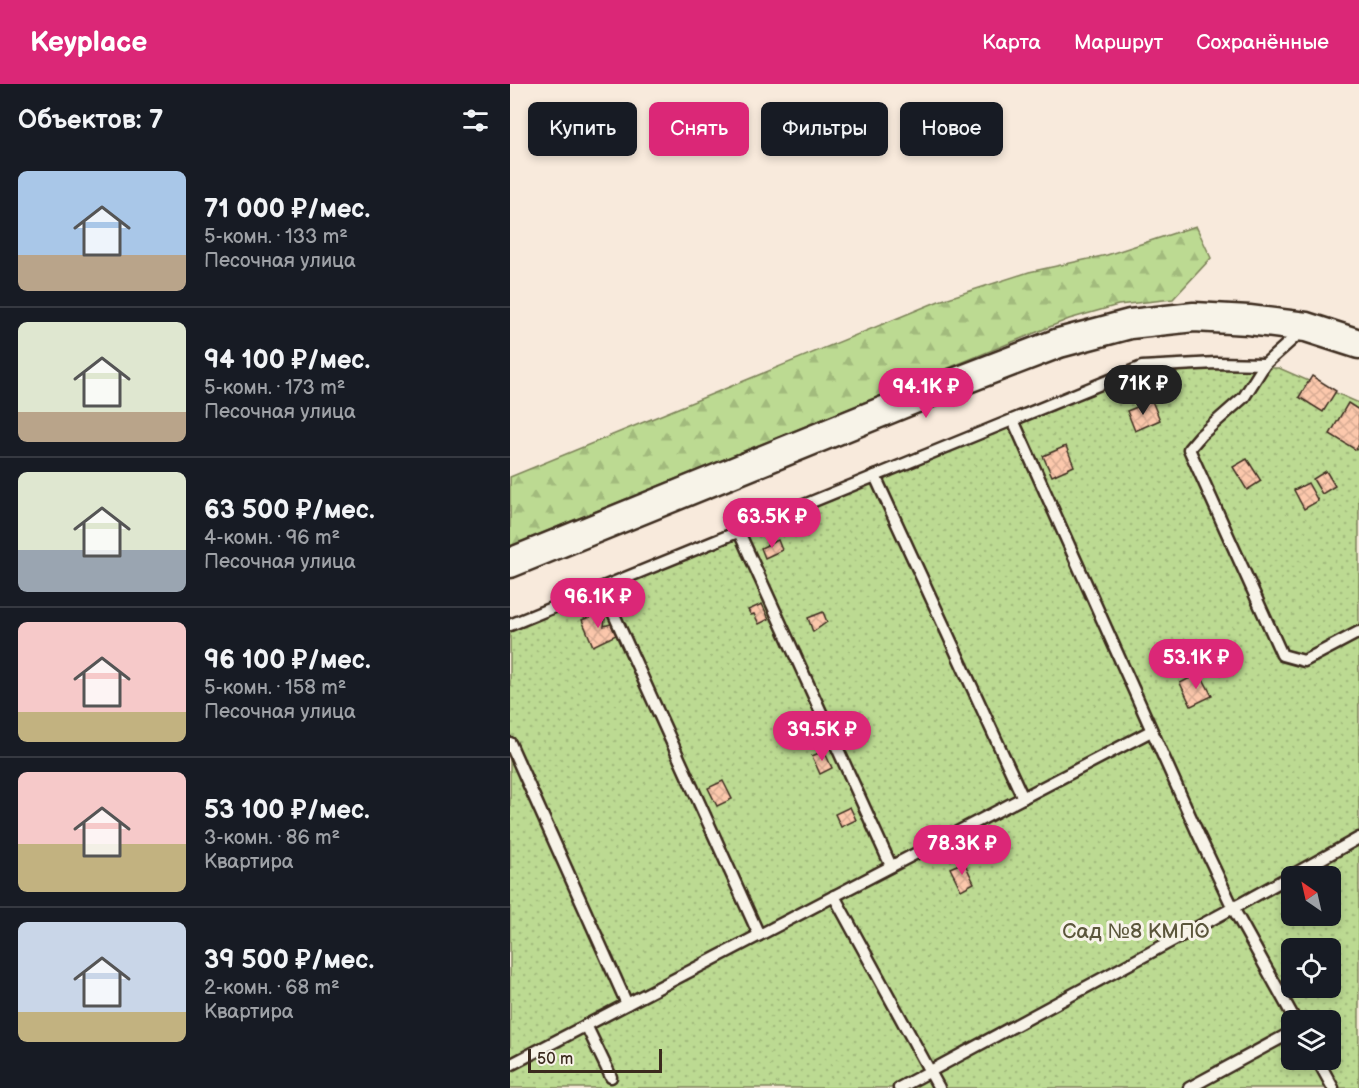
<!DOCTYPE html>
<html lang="ru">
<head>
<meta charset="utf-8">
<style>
  body { margin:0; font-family:"Balsamiq Sans",sans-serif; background:#242831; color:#f1f3f6; height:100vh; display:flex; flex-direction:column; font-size:22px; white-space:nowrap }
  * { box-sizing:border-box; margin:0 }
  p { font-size:20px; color:#9ea1a6 }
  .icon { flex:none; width:33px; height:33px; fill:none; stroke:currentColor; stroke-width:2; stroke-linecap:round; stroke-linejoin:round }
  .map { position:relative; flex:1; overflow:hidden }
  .sheet { display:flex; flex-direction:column; background:#171b24; width:510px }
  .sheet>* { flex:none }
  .hud { position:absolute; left:18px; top:18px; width:570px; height:54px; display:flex; gap:12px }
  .needle { width:39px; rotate:326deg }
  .fabs { position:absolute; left:771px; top:782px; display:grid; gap:12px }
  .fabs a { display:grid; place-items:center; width:60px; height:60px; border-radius:9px; background:#171b24; box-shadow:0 3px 9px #0003; font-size:30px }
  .scale { position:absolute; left:18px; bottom:15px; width:134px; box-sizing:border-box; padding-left:6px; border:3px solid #3b2a1e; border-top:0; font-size:16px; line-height:21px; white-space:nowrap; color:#3b2a1e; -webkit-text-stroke:4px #f7f3e8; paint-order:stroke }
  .price { position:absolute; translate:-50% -51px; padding:0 14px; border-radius:21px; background:#db2777; color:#fff; font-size:20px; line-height:39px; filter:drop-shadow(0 2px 3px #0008) }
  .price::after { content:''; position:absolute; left:50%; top:36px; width:18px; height:14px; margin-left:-9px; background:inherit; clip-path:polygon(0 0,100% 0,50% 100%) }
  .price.on { background:#222; color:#fff }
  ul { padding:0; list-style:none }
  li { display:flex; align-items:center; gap:18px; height:150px; padding:0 18px }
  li+li { border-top:2px solid #363941 }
  li span { display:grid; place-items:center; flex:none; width:168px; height:120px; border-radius:9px; color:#555 }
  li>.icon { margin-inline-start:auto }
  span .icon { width:72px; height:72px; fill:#fffc; stroke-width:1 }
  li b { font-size:26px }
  h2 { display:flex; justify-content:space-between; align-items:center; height:72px; padding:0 18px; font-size:26px }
  .pill { padding:0 21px; border-radius:9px; background:#171b24; box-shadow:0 3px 9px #0003; font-size:21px; line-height:54px }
  .pill.on { background:#db2777; color:#fff }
  header { display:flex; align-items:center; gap:36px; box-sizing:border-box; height:84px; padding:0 30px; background:#db2777; color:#fff }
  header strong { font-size:28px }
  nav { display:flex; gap:33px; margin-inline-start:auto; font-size:21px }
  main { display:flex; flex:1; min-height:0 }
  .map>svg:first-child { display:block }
</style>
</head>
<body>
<header>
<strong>Keyplace</strong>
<nav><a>Карта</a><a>Маршрут</a><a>Сохранённые</a></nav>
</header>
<main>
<section class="sheet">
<h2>Объектов: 7<svg class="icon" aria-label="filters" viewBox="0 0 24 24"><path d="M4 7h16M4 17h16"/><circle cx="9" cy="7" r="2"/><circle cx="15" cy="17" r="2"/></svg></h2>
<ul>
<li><span style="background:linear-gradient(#a9c7e8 70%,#b9a48a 0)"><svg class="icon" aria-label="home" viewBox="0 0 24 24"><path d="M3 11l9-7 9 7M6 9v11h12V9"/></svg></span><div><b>71 000 ₽/мес.</b><p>5-комн. · 133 m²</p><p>Песочная улица</p></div></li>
<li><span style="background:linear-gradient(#dfe7d0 75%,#b9a48a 0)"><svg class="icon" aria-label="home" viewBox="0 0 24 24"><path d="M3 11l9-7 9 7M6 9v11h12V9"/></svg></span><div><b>94 100 ₽/мес.</b><p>5-комн. · 173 m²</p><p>Песочная улица</p></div></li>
<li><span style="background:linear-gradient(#dfe7d0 65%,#9aa5b1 0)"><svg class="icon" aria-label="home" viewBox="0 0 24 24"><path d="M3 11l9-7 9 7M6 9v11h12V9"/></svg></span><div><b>63 500 ₽/мес.</b><p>4-комн. · 96 m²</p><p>Песочная улица</p></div></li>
<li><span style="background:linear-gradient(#f6c9c9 75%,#c2b280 0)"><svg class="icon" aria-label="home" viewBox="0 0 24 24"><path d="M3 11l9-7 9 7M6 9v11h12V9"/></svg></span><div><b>96 100 ₽/мес.</b><p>5-комн. · 158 m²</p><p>Песочная улица</p></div></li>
<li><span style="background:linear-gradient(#f6c9c9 60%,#c2b280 0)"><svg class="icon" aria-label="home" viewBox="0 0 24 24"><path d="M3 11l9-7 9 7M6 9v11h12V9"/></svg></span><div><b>53 100 ₽/мес.</b><p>3-комн. · 86 m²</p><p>Квартира</p></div></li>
<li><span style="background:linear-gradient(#c9d6e8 75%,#c2b280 0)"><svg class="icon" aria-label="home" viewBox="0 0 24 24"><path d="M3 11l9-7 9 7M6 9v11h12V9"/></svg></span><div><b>39 500 ₽/мес.</b><p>2-комн. · 68 m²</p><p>Квартира</p></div></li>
</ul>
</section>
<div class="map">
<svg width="849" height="1004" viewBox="0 0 849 1004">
  <defs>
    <pattern id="forest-firs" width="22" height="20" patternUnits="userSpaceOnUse" patternTransform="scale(1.5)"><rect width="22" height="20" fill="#bcda92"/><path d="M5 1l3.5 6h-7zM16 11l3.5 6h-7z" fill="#a2bb7d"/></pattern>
    <pattern id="garden-dots" width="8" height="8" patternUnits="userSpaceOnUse" patternTransform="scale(1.5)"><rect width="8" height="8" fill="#bcda92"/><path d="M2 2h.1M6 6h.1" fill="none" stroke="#a2bb7d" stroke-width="1.8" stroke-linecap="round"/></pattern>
    <pattern id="building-cross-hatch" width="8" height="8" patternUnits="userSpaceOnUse" patternTransform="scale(1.5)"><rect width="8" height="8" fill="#fcc8ac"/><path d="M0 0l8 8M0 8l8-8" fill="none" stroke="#d9ac94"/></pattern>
  </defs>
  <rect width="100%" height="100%" fill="#f8eadc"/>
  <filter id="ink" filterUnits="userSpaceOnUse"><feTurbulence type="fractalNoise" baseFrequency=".0167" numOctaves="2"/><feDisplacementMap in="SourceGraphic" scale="12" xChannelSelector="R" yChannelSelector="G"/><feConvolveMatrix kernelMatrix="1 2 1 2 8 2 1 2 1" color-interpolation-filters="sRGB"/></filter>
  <g filter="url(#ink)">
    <path fill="url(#forest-firs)" stroke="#7c8258" stroke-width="1.5" d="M686 142 701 174 663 215 608 221 559 235 0 462V393L429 217 519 188 597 171Z"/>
    <path fill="url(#garden-dots)" stroke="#7c8258" stroke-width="1.5" fill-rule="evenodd" d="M631 283 769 284 849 319V1004H0V538ZM782 792H820V831H782ZM782 864H820V903H782ZM782 936H820V975H782Z"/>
    <g fill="url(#building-cross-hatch)" stroke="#3b2a1e" stroke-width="1.5">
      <path d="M802 292 826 307 813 328 789 313Z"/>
      <path d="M642 317 650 336 625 347 617 327Z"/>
      <path d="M838 319 849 326V360L846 366 820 350Z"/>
      <path d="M556 362 564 382 542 392 533 372Z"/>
      <path d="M737 375 751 397 737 406 723 383Z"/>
      <path d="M816 387 825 402 812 410 803 395Z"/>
      <path d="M798 399 808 417 794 425 784 406Z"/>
      <path d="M268 456 272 466 255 474 251 464Z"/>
      <path d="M252 520 259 535 249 540 244 530 241 531 238 526Z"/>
      <path d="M313 528 317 538 303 548 298 534Z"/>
      <path d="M89 529 95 535 94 542 101 540 106 551 83 562 72 536Z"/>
      <path d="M690 589 702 612 681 622 670 599Z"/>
      <path d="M314 667 322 684 310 690 302 672Z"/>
      <path d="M213 697 222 715 207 722 198 704Z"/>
      <path d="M340 723 346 736 331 743 325 730Z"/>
      <path d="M454 778 464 799 451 806 440 784Z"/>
    </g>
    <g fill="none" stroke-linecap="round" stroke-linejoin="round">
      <g stroke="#3b2a1e" stroke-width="15">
        <g id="service">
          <path d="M755 280 734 313 691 351 679 365 772 571 794 577 849 548"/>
          <path d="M503 336 689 752 723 824 785 936"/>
          <path d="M365 392 513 714"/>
          <path d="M229 448 381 782"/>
          <path d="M92 504 249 851"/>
          <path d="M0 541 632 283 706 279 755 280 793 246"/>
          <path d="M0 659 117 920"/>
          <path d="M324 812 429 1004"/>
          <path d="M76 941 101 993"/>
          <path d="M807 975 823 1004"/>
          <path d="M0 981 641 647"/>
          <path d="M389 1004 723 824 849 754"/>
          <path d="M679 1004 782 948"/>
        </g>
      </g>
      <g stroke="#3b2a1e" stroke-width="33">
        <path id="secondary" d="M0 479 416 310 549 259 620 240 684 233 739 236 796 243 849 260"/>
      </g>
      <use href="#service" stroke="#f7f3e8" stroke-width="10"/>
      <use href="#secondary" stroke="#f7f3e8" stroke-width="28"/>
    </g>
  </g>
  <g text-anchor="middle" stroke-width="6" stroke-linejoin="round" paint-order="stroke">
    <g font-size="21" fill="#5b563b" stroke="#f7f3e8">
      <text x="626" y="854">Сад №8 КМПО</text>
    </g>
  </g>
</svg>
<div class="fabs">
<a><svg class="needle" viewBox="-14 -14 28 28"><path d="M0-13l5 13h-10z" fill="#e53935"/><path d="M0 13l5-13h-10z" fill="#9ea1a6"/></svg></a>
<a><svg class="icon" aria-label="locate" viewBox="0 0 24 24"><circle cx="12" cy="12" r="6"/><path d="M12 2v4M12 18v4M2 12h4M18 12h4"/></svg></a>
<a><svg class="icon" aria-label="layers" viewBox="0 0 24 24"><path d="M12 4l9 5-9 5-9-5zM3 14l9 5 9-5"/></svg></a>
</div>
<div class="scale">50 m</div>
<b class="price on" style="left:633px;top:332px">71K ₽</b>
<b class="price" style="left:416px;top:335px">94.1K ₽</b>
<b class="price" style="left:262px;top:465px">63.5K ₽</b>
<b class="price" style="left:88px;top:545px">96.1K ₽</b>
<b class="price" style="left:686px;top:606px">53.1K ₽</b>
<b class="price" style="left:312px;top:678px">39.5K ₽</b>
<b class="price" style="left:452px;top:792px">78.3K ₽</b>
<div class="hud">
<a class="pill">Купить</a>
<a class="pill on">Снять</a>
<a class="pill">Фильтры</a>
<a class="pill">Новое</a>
</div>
</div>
</main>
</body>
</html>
